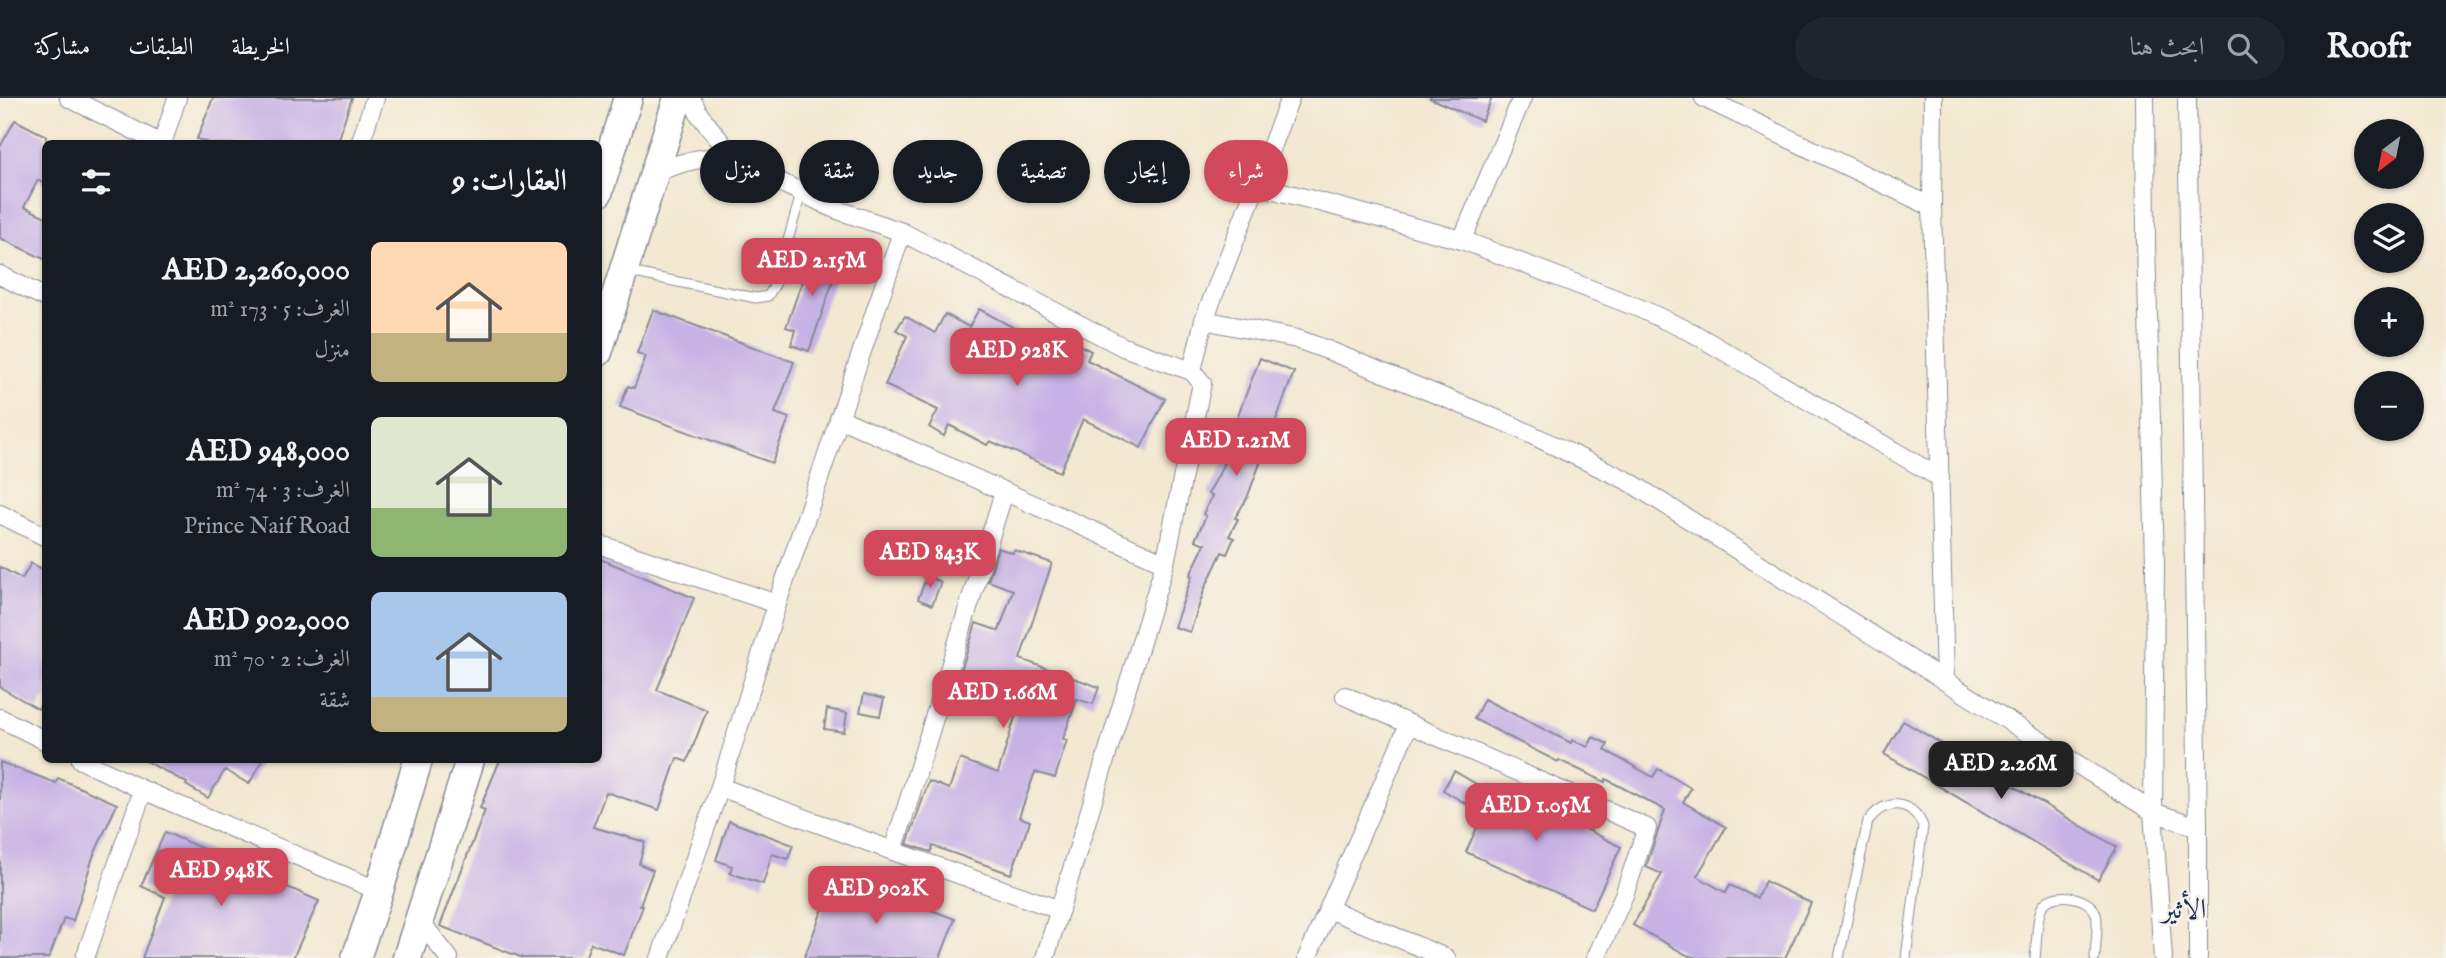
<!DOCTYPE html>
<html lang="ar">
<head>
<meta charset="utf-8">
<style>
  body { margin:0; font-family:"IM FELL English",Amiri,serif; background:#20242c; color:#f1f3f6; direction:rtl; height:100vh; display:flex; flex-direction:column; font-size:26px; white-space:nowrap }
  * { box-sizing:border-box; margin:0 }
  p { font-size:23px; color:#9ea1a6 }
  .icon { flex:none; width:38px; height:38px; fill:none; stroke:currentColor; stroke-width:2; stroke-linecap:round; stroke-linejoin:round }
  .map { position:relative; flex:1; overflow:hidden; direction:ltr }
  .panel { position:absolute; left:42px; top:42px; width:560px; height:623px; display:flex; flex-direction:column; background:#171b24; border-radius:10px; box-shadow:0 2px 5px #0004; direction:rtl }
  .panel>* { flex:none }
  .guide { position:absolute; left:623px; top:42px; width:665px; height:63px; direction:rtl; display:flex; gap:14px }
  .needle { width:46px; rotate:212deg }
  .buttons { position:absolute; left:2354px; top:21px; display:grid; gap:14px }
  .buttons a { display:grid; place-items:center; width:70px; height:70px; border-radius:50%; background:#171b24; box-shadow:0 2px 5px #0004; font-size:35px }
  .price { position:absolute; translate:-50% -60px; padding:0 16px; border-radius:14px; background:#d1495b; color:#fff; font-size:23px; line-height:46px; filter:drop-shadow(0 2px 4px #0008) }
  .price::after { content:''; position:absolute; left:50%; top:42px; width:21px; height:16px; margin-left:-10px; background:inherit; clip-path:polygon(0 0,100% 0,50% 100%) }
  .price.active { background:#222; color:#fff }
  ul { padding:0; list-style:none }
  li { display:flex; align-items:center; gap:21px; height:175px; padding:0 35px }
  li span { display:grid; place-items:center; flex:none; width:196px; height:140px; border-radius:10px; color:#555 }
  li>.icon { margin-inline-start:auto }
  span .icon { width:84px; height:84px; fill:#fffc; stroke-width:1 }
  li b { font-size:30px }
  h2 { display:flex; justify-content:space-between; align-items:center; height:84px; padding:0 35px; font-size:30px }
  .chip { padding:0 24px; border-radius:32px; background:#171b24; box-shadow:0 2px 5px #0004; font-size:24px; line-height:63px }
  .chip.active { background:#d1495b; color:#fff }
  header { display:flex; align-items:center; gap:42px; box-sizing:border-box; height:98px; padding:0 35px; background:#171b24; border-bottom:2px solid #363941 }
  header strong { font-size:33px }
  nav { display:flex; gap:38px; margin-inline-start:auto; font-size:24px }
  .search { width:490px; height:63px; background:#20242c; display:flex; align-items:center; gap:18px; box-sizing:border-box; padding:0 24px; border-radius:38px; color:#9ea1a6; font-size:26px }
  .map>svg:first-child { display:block }
</style>
</head>
<body>
<header>
<strong>Roofr</strong>
<div class="search"><svg class="icon" aria-label="search" viewBox="0 0 24 24"><circle cx="10" cy="10" r="6"/><path d="M15 15l6 6"/></svg>ابحث هنا</div>
<nav><a>الخريطة</a><a>الطبقات</a><a>مشاركة</a></nav>
</header>
<div class="map">
<svg width="2446" height="860" viewBox="0 0 2446 860">
  <rect width="100%" height="100%" fill="#f7f3e8"/>
  <filter id="ink" filterUnits="userSpaceOnUse"><feTurbulence type="fractalNoise" baseFrequency=".0143" numOctaves="2"/><feDisplacementMap in="SourceGraphic" scale="14" xChannelSelector="R" yChannelSelector="G"/><feConvolveMatrix kernelMatrix="1 2 1 2 8 2 1 2 1" color-interpolation-filters="sRGB"/></filter>
  <filter id="wash" filterUnits="userSpaceOnUse"><feTurbulence type="fractalNoise" baseFrequency=".00686" numOctaves="4" result="noise"/><feDisplacementMap in="SourceGraphic" scale="28" xChannelSelector="R" yChannelSelector="G"/><feGaussianBlur stdDeviation="1.57" result="paint"/><feColorMatrix in="noise" values="0 0 0 0 0 0 0 0 0 0 0 0 0 0 0 0 0 1.4 0 .05"/><feComposite in="paint" operator="in"/></filter>
  <g filter="url(#wash)">
    <rect width="100%" height="100%" fill="#f3e8d1"/>
    <g id="blocks">
      <g fill="#c7b2e5">
        <path d="M213 0H352L336 46H211L197 41Z"/>
        <path d="M1429 0H1492L1482 23Z"/>
        <path d="M15 22 46 38V87L38 82 24 109 46 119V162L0 140V49Z"/>
        <path d="M814 150 841 160 809 253 791 247 795 232 786 229Z"/>
        <path d="M979 211 1055 252 1062 236 1076 243 1075 245 1091 253 1087 262 1165 301 1141 350 1083 321 1060 374 990 343 987 347 949 327 944 338 929 329 938 312 885 287 907 238 896 232 905 218 935 235 945 216 969 229Z"/>
        <path d="M653 212 794 264 775 315 789 320 772 365 620 309 628 288 634 290 646 258 637 255Z"/>
        <path d="M1260 260 1294 274 1247 400 1235 420 1238 421 1229 438 1234 440 1227 456 1222 454 1205 490 1190 534 1174 529 1192 478 1190 477 1205 446 1195 442 1206 418 1203 416 1212 398 1208 396 1219 376 1230 349 1226 348Z"/>
        <path d="M998 450 1013 455 1014 452 1052 465 1020 561 1099 589 1093 606 1077 601 1063 641 1067 642 1055 680 1035 674 1019 719 1030 723 1011 776 933 748 931 754 907 746 929 683 949 691 960 661 998 675 1017 613 955 592 976 525 999 533 1013 492 988 483Z"/>
        <path d="M598 460 694 500 657 592 707 612 687 664 677 660 659 712 606 694 593 729 645 744 639 766 653 772 640 807 643 808 624 857 591 845 585 860H523L440 828 485 712 480 710 500 662H598Z"/>
        <path d="M31 465 46 473V598L38 611 0 589V469L22 481Z"/>
        <path d="M927 478 941 484 932 507 918 501Z"/>
        <path d="M864 596 884 601 880 618 860 614Z"/>
        <path d="M1484 601 1571 645 1572 642 1588 649 1593 639 1608 646 1605 652 1653 679 1658 671 1691 690 1683 704 1726 729 1697 778 1726 795 1730 787 1757 800 1765 783 1811 805 1785 860H1697L1687 857 1633 827 1662 776 1646 769 1665 712 1606 681 1605 684 1559 662 1558 664 1474 621Z"/>
        <path d="M827 611 847 615 844 634 824 631Z"/>
        <path d="M1903 623 2117 749 2098 782 1884 656Z"/>
        <path d="M144 662H263L249 686 225 672 208 700 186 687 187 685Z"/>
        <path d="M0 664 56 685 58 680 117 706 93 759 73 823 64 820 49 860H0Z"/>
        <path d="M1454 673 1485 691 1487 687 1527 710 1537 694 1551 701 1543 714 1586 731 1621 749 1592 811 1466 754 1483 716 1443 692Z"/>
        <path d="M729 723 793 747 788 761 772 756 763 786 730 775 732 768 716 762Z"/>
        <path d="M165 734 319 803 293 860H142L165 799 141 788Z"/>
        <path d="M836 776 955 821 940 860H804Z"/>
      </g>
    </g>
  </g>
  <g filter="url(#ink)">
    <use href="#blocks" fill-opacity="0" stroke="#878c98" stroke-width="2"/>
    <g fill="none" stroke-linecap="round" stroke-linejoin="round">
      <g stroke="#878c98" stroke-width="11">
        <g id="service">
          <path d="M625 173 756 200 768 198 776 185 801 96"/>
          <path d="M1839 860 1868 723C1885 700 1911 701 1923 728L1906 860"/>
          <path d="M2035 860C2037 845 2036 825 2041 811 2049 791 2090 797 2096 816 2099 825 2095 849 2095 860"/>
        </g>
      </g>
      <g stroke="#878c98" stroke-width="20">
        <g id="minor">
          <path d="M69 0 162 46"/>
          <path d="M691 0 699 16 735 62"/>
          <path d="M1522 0 1462 142 1639 210 1693 235 1940 380"/>
          <path d="M1704 0 1932 109"/>
          <path d="M1933 0 1932 109 1945 583"/>
          <path d="M2145 0 2146 146 2155 465 2153 714 2163 860"/>
          <path d="M2187 0 2198 729V860"/>
          <path d="M162 46 177 0"/>
          <path d="M360 46 375 0"/>
          <path d="M655 74C681 65 707 55 735 62L835 111 902 134 1123 249 1192 273 1202 285 1165 465 1045 860"/>
          <path d="M1256 87 1462 142"/>
          <path d="M0 177 46 200"/>
          <path d="M1204 222 1297 241 1330 253 1509 326 1628 383 2153 714 2198 729"/>
          <path d="M1192 273 1204 222 1290 0"/>
          <path d="M839 320 1165 465"/>
          <path d="M0 416 46 439"/>
          <path d="M598 446 777 506"/>
          <path d="M1345 598 1647 730 1624 797 1596 860"/>
          <path d="M0 620 46 643"/>
          <path d="M81 662 143 692 379 793"/>
          <path d="M720 689 893 753 1060 812"/>
          <path d="M893 753 1004 394"/>
          <path d="M1329 811 1446 860"/>
          <path d="M420 823 449 860"/>
          <path d="M85 860 143 692"/>
          <path d="M660 860 720 689 777 506 902 134"/>
          <path d="M1307 860 1409 626"/>
        </g>
      </g>
      <g stroke="#878c98" stroke-width="31">
        <g id="primary">
          <path d="M598 95 628 0"/>
          <path d="M598 254 678 0"/>
          <path d="M356 860 379 793 418 662"/>
          <path d="M407 860 470 662"/>
        </g>
      </g>
      <use href="#service" stroke="#fff" stroke-width="9"/>
      <use href="#minor" stroke="#fff" stroke-width="18"/>
      <use href="#primary" stroke="#fff" stroke-width="28"/>
    </g>
  </g>
  <g text-anchor="middle" stroke-width="5" stroke-linejoin="round" paint-order="stroke">
    <g font-size="28" fill="#1b2f5e" stroke="#f7f3e8">
      <text x="2184" y="820">الأثير</text>
    </g>
  </g>
</svg>
<div class="buttons">
<a><svg class="needle" viewBox="-14 -14 28 28"><path d="M0-13l5 13h-10z" fill="#e53935"/><path d="M0 13l5-13h-10z" fill="#9ea1a6"/></svg></a>
<a><svg class="icon" aria-label="layers" viewBox="0 0 24 24"><path d="M12 4l9 5-9 5-9-5zM3 14l9 5 9-5"/></svg></a>
<a>+</a>
<a>−</a>
</div>
<b class="price" style="left:812px;top:200px">AED 2.15M</b>
<b class="price" style="left:1017px;top:290px">AED 928K</b>
<b class="price" style="left:1236px;top:380px">AED 1.21M</b>
<b class="price" style="left:930px;top:492px">AED 843K</b>
<b class="price" style="left:1003px;top:632px">AED 1.66M</b>
<b class="price active" style="left:2001px;top:703px">AED 2.26M</b>
<b class="price" style="left:1536px;top:745px">AED 1.05M</b>
<b class="price" style="left:221px;top:810px">AED 948K</b>
<b class="price" style="left:876px;top:828px">AED 902K</b>
<div class="guide">
<a class="chip active">شراء</a>
<a class="chip">إيجار</a>
<a class="chip">تصفية</a>
<a class="chip">جديد</a>
<a class="chip">شقة</a>
<a class="chip">منزل</a>
</div>
<section class="panel">
<h2>العقارات: 9<svg class="icon" aria-label="filters" viewBox="0 0 24 24"><path d="M4 7h16M4 17h16"/><circle cx="9" cy="7" r="2"/><circle cx="15" cy="17" r="2"/></svg></h2>
<ul>
<li><span style="background:linear-gradient(#ffd9b3 65%,#c2b280 0)"><svg class="icon" aria-label="home" viewBox="0 0 24 24"><path d="M3 11l9-7 9 7M6 9v11h12V9"/></svg></span><div><b>AED 2,260,000</b><p>الغرف: 5 · 173 m²</p><p>منزل</p></div></li>
<li><span style="background:linear-gradient(#dfe7d0 65%,#8fb573 0)"><svg class="icon" aria-label="home" viewBox="0 0 24 24"><path d="M3 11l9-7 9 7M6 9v11h12V9"/></svg></span><div><b>AED 948,000</b><p>الغرف: 3 · 74 m²</p><p>Prince Naif Road</p></div></li>
<li><span style="background:linear-gradient(#a9c7e8 75%,#c2b280 0)"><svg class="icon" aria-label="home" viewBox="0 0 24 24"><path d="M3 11l9-7 9 7M6 9v11h12V9"/></svg></span><div><b>AED 902,000</b><p>الغرف: 2 · 70 m²</p><p>شقة</p></div></li>
</ul>
</section>
</div>
</body>
</html>
